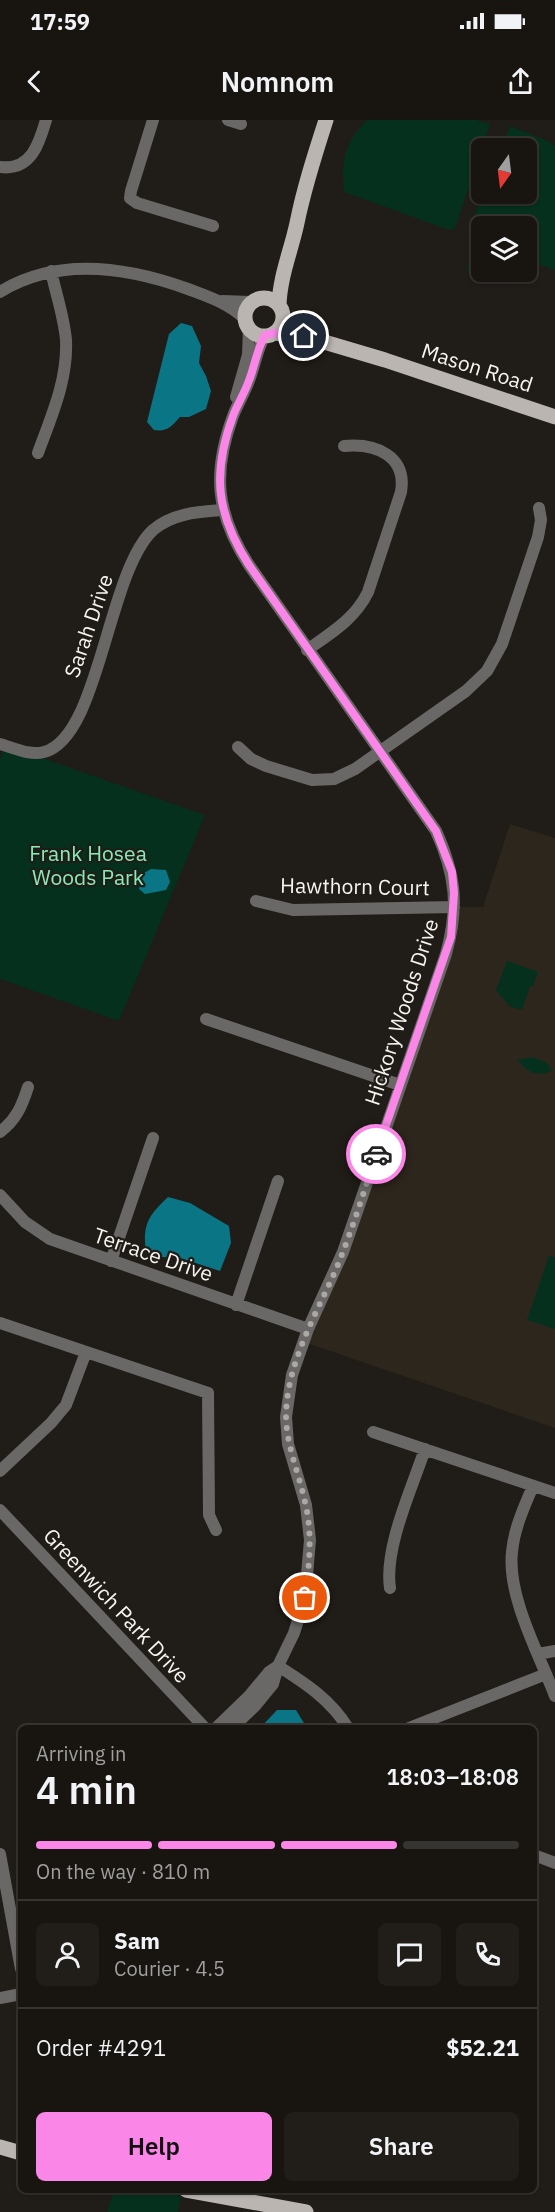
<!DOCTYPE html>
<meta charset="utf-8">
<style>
body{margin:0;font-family:"IBM Plex Sans",sans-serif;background:#211e1a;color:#f1f3f6;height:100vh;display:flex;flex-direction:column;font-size:22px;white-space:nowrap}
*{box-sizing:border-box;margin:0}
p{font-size:20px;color:#9f9f9f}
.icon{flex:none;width:33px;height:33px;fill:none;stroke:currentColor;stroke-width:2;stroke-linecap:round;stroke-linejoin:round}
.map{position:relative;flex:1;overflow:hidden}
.drawer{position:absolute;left:18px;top:1605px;width:519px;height:468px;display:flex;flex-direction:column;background:#181511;border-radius:9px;box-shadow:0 2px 4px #0004,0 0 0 2px #363431}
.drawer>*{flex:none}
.needle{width:39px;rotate:194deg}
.fabs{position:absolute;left:471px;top:18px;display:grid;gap:12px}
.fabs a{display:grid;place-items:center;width:66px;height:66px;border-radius:9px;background:#181511;box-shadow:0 2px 4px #0004,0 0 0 2px #363431;font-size:30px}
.pin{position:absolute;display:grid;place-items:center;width:51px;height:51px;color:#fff;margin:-26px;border:3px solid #fff;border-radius:50%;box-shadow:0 2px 6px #0007}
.courier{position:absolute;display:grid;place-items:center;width:60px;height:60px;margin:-30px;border:4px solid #fa87e7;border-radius:50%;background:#fff;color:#222;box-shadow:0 2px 8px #0007}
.headline em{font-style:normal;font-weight:600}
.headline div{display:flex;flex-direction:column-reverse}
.headline{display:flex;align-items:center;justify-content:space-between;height:102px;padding:0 18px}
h1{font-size:39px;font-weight:600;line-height:45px}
.bar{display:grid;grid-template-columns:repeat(4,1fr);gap:9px 6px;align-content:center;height:72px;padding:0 18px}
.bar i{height:8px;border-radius:4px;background:#363431}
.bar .active{background:#fa87e7}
.bar p{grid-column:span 4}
.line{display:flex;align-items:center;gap:15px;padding:0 18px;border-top:2px solid #363431}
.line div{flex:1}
.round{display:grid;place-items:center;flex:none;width:63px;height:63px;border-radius:9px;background:#211e1a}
.action{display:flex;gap:12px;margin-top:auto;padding:12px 18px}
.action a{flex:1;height:69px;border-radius:9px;background:#fa87e7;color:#111;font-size:24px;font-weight:600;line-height:69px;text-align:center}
.action a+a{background:#211e1a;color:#f1f3f6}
.status{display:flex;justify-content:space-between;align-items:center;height:42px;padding:0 30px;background:#181511;direction:ltr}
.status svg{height:16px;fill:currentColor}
header{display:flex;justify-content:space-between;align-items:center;height:78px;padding:0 18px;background:#181511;font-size:27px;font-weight:600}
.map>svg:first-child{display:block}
.built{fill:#2d261c}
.green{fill:#05301d}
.water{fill:#0a7585}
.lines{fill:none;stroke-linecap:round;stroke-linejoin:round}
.minor{stroke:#6a6866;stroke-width:12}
.major{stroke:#bab5b0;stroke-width:15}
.done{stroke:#aca8a5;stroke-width:6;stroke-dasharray:0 10.8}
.route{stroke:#fa87e7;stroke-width:8}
.labels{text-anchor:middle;stroke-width:4.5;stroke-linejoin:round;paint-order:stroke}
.street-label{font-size:21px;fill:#f7f4f1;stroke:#201c17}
.park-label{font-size:21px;fill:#88eab7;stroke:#201c17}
</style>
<div class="status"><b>17:59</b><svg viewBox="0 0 49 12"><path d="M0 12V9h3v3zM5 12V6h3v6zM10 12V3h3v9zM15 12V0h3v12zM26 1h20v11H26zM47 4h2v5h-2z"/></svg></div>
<header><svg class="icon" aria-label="back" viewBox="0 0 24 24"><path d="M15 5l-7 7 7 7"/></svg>Nomnom<svg class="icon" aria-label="share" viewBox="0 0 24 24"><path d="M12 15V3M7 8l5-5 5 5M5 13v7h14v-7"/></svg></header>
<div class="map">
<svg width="555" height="2092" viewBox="0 0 555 2092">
<rect width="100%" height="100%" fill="#201c17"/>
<!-- built -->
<path class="built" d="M510 704 555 718V1308L304 1222 336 1148 446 834 454 787H483Z"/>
<!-- green -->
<path class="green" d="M367 0H476L490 4 455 108 449 110 344 72C341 41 344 23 367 0Z
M510 6 548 21 555 26V150L527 140 526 106H482L481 123 473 120 468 111 483 74H526V28H501Z
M469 142 481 145 482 155 466 151Z
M5 625 205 695 119 901 0 859V640Z
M507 841 538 852 533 866H530L522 890 509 886 496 870Z
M532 937 546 942 552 951C535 957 528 952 517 940Z
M549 1136 555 1137V1209L527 1200Z
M114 2070H146L181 2076 178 2092H107Z"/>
<!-- water -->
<path class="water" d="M181 203 192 206 201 226 199 243 206 256 211 271 206 289 189 297H180C171 307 167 312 154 310L147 302 169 214Z
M151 749 166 750 170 762 166 770 145 774 139 769 144 753Z
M168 1077 190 1083 229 1106 231 1123 220 1151 180 1138 162 1137 146 1132C142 1104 149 1095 168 1077Z
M277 1590H296L307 1608H260Z"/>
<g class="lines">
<!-- minor -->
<path class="minor" d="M153 0 131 71 130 78 137 83 213 106
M228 0 241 4
M0 47C31 51 39 24 46 0
M0 172C58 136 127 147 188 169 209 177 228 183 245 199
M222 181 251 182
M236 277 248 235 249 208
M38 333C51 297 68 260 66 220 64 197 56 174 51 151
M307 530C331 513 355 499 368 472L401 372C407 336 376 323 344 326
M0 624C14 628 30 636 44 632 100 617 107 453 153 410 173 393 198 392 223 390
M238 627 251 639 266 646 312 660 334 659 355 649 466 571 487 551 502 524 538 417 541 400 539 388
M256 781 293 790 454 787
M206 899 400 965
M0 1012C16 1000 22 986 28 967
M0 1075 25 1102 50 1119 308 1209
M111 1141 153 1018
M236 1185 278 1061
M0 1203 208 1273 209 1395 216 1410
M373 1312 555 1373
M0 1351 51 1303 66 1285 86 1232
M533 1366C524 1387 514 1409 512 1432 507 1476 539 1534 555 1576
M0 1390 205 1608
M390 1468C384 1428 412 1368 425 1329
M538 1534 555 1531
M278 1546C305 1563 331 1580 348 1608
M216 1608 249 1576 269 1552 278 1546
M232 1608 255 1586 273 1564 278 1546 294 1513 305 1478 310 1420 306 1385 288 1324 286 1297 292 1255 308 1209 343 1132 446 834C459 787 456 755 436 711L249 445C216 394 212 353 233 296 237 285 244 274 248 263 255 247 256 231 265 215
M409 1608 546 1554
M0 1734 21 1849
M534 1735 555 1743
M0 1878 21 1874"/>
<!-- major -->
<path class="major" d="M245 197a19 19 0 1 1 38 0a19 19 0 1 1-38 0Z
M279 185C280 156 291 131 297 103 304 68 315 34 326 0
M274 213 304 216 385 240 555 297
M0 2027 21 2033
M186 2070 306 2092"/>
</g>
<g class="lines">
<!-- done -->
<path class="done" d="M305 1478C309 1447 313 1414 305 1382 299 1354 287 1327 286 1298 286 1244 316 1195 337 1147 352 1110 364 1072 376 1034"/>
<!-- route -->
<path class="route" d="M304 216 274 213 265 215C256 231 255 247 248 263 244 274 237 285 233 296 212 353 216 394 249 445L436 711 452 752 454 773 451 817 376 1034"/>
</g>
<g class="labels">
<!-- street labels -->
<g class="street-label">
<text transform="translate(477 248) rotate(18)" y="7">Mason Road</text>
<text transform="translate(89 506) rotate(-71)" y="7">Sarah Drive</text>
<text transform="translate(355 767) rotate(1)" y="7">Hawthorn Court</text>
<text transform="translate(402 892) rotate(-72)" y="7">Hickory Woods Drive</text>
<text transform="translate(153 1135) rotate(19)" y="7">Terrace Drive</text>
<text transform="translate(116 1486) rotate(47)" y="7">Greenwich Park Drive</text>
</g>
<!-- park labels -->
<g class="park-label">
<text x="88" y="741">Frank Hosea<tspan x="88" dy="24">Woods Park</tspan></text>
</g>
</g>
</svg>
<div class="fabs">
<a><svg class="needle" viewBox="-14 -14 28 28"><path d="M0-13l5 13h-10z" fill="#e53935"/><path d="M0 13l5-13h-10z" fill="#9f9f9f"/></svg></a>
<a><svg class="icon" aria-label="layers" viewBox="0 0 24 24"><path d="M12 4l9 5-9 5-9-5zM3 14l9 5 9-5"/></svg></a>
</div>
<div class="pin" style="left:305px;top:1478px;background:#ea580c"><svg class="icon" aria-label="bag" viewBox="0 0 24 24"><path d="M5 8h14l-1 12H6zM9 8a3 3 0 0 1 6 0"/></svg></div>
<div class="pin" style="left:304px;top:216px;background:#1f2937"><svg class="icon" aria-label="home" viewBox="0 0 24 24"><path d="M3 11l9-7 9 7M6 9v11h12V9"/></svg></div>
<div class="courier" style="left:376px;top:1034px"><svg class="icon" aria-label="car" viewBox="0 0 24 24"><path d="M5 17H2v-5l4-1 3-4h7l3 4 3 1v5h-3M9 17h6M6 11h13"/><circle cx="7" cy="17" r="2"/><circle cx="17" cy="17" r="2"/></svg></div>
<section class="drawer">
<div class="headline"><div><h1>4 min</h1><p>Arriving in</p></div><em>18:03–18:08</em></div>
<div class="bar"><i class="active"></i><i class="active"></i><i class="active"></i><i></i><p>On the way · 810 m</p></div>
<div class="line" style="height:108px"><a class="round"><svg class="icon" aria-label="person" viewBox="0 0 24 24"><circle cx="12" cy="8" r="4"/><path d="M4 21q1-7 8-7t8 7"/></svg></a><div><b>Sam</b><p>Courier · 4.5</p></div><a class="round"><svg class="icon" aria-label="chat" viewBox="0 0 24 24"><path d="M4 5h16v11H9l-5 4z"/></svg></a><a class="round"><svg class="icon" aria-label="phone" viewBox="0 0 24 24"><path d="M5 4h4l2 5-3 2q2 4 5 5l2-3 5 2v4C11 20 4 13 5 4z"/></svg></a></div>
<div class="line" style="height:78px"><div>Order #4291</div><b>$52.21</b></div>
<div class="action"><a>Help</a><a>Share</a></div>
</section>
</div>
